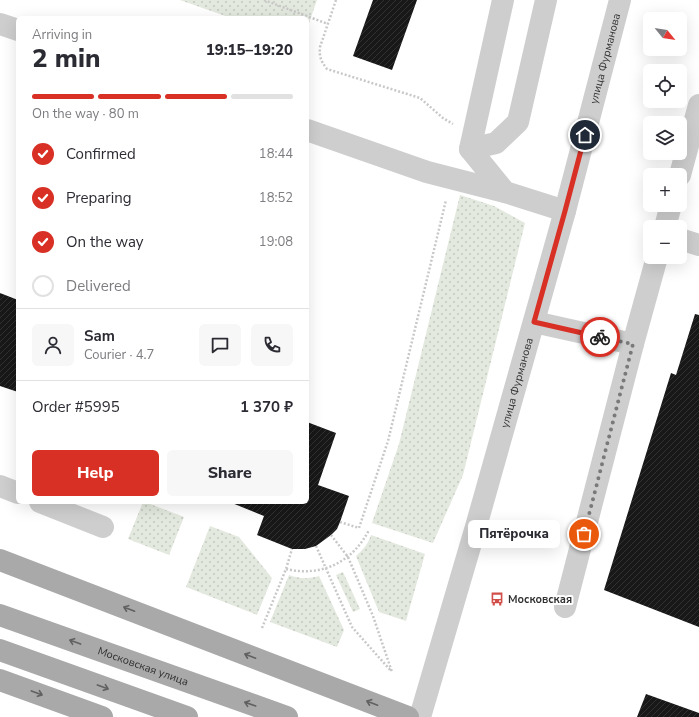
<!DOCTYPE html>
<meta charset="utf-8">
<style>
body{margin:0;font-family:"Nunito Sans",sans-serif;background:#f7f7f7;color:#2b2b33;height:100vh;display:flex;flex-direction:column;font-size:15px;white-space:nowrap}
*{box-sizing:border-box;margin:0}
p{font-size:13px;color:#7c7c81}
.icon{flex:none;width:22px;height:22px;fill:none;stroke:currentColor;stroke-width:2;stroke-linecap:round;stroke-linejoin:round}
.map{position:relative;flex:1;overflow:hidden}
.side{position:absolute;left:16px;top:16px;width:293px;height:488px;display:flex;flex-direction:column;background:#fff;border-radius:6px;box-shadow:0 4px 16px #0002}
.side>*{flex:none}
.needle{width:26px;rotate:120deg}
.fabs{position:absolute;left:643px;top:12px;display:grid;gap:8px}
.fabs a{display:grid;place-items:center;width:44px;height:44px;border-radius:6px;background:#fff;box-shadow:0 4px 16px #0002;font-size:20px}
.pin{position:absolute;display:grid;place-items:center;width:34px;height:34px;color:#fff;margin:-17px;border:2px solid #fff;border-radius:50%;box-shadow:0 1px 4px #0007}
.courier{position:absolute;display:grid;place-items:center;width:40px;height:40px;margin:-20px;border:3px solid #d93025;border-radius:50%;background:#fff;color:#222;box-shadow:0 1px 5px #0007}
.bubble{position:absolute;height:28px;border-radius:6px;background:#fff;box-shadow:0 4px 16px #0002;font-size:13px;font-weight:800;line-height:28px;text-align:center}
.overview em{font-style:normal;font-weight:800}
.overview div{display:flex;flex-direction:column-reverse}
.overview{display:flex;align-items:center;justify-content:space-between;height:68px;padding:0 16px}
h1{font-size:26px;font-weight:800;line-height:30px}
.bar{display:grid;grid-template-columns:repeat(4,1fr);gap:6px 4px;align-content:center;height:48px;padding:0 16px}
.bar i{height:5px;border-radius:3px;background:#e1e1e2}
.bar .on{background:#d93025}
.bar p{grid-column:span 4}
.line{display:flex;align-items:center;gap:10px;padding:0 16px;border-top:1px solid #e1e1e2}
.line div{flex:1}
.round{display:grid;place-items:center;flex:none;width:42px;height:42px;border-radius:6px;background:#f7f7f7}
ol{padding:0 16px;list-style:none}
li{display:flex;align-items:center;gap:12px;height:44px}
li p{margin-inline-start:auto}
li .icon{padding:4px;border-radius:50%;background:#d93025;color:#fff;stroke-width:4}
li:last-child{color:#7c7c81}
li i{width:22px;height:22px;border:2px solid #e1e1e2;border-radius:50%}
.button{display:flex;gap:8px;margin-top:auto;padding:8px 16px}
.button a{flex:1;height:46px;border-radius:6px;background:#d93025;color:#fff;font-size:16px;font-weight:800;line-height:46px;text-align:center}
.button a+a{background:#f7f7f7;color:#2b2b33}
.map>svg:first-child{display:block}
.green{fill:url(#green-dots)}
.building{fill:url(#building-hatch)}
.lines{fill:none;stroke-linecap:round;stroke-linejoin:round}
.path{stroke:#c8c8c8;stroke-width:2.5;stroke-dasharray:2 2;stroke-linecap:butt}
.minor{stroke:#cecece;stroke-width:22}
.major{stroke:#a9a9a9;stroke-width:22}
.oneway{stroke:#616161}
.done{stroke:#797979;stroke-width:4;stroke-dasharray:0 7.2}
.route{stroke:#d93025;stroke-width:5}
.labels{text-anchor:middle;stroke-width:4;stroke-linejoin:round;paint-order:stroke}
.street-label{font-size:11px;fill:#313131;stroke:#fff}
.poi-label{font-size:11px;font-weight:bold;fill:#313131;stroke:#fff;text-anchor:start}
</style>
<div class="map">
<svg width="699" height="717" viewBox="0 0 699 717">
<defs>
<pattern id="green-dots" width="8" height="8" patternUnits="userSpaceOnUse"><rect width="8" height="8" fill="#e3e9de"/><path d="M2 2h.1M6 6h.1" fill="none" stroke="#c3c8bf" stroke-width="1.8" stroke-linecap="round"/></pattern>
<pattern id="building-hatch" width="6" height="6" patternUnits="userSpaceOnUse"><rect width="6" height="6" fill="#181818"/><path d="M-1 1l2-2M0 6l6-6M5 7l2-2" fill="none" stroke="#313131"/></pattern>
</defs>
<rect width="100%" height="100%" fill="#fff"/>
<!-- green -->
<path class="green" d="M180 0H317L307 29V18H231Z
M460 195 494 206 525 223 463 475 433 543 372 523 399 444Z
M143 502H145L184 517 169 555 128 539Z
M210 526 239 537 272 578 257 615 186 587Z
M371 535 425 554 406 621 379 612 356 556C363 550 368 544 371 535Z
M343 572 360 609 353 612 336 575Z
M289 575C300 579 308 579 319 576L344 630 337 647 270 622Z"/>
<!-- building -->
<path class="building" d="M373 0H417L392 70 353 56Z
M0 293 18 300V392L0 386Z
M695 314 699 315V627L604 590 671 373 676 375Z
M307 422 336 433 318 485 349 496 340 522 337 529 331 535 316 546 305 549H292L257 535 264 516 232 503V502H307Z
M646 694 699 713V717H637Z"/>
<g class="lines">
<!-- path -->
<path class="path" d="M264 0 328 24
M336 0 320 47C319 57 321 61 327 69L420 98 443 118 453 124
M340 522 359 528 388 441 446 200
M331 535 348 557 373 616 392 672
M316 546 352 627 391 671
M286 569C321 577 352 563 369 530
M262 628 286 569 292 549"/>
<!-- minor -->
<g class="minor">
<path d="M503 0 470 149 505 192 565 211"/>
<path d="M0 24 18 30"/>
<path d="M307 130 427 172 505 192"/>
<path d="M470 149 496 143 518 122 546 0"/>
<path d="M680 175 699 105"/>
<path d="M665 227 671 205"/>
<path d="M680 239 699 245"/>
<path d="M534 322 633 344"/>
<path d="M0 486 18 493"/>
<path d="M40 502 103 527"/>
<path d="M565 607 633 344 657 257"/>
<path id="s1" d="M420 717 477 523 565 211 620 0"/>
</g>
<!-- major -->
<g class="major">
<path d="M0 560 408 717"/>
<path id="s2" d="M0 615 287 717"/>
<path d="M0 650 187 717"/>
<path d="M0 680 102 717"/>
</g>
</g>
<!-- one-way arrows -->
<defs><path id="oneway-shaft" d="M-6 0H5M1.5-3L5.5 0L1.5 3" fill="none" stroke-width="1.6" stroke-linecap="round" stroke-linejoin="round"/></defs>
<g class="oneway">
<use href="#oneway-shaft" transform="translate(129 609) rotate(-159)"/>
<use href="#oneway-shaft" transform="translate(75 642) rotate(-160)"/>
<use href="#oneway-shaft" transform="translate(250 656) rotate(-159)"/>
<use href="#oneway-shaft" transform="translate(103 687) rotate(20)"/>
<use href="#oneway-shaft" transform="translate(37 693) rotate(20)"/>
<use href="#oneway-shaft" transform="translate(372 703) rotate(-159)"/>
<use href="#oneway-shaft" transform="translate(250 704) rotate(-161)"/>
</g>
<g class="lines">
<!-- done -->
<path class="done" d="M584 534 633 344 600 337"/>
<!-- route -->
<path class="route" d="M585 135 565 211 534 322 600 337"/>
</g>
<!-- icons -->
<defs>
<g id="bus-bare" transform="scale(1.08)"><path d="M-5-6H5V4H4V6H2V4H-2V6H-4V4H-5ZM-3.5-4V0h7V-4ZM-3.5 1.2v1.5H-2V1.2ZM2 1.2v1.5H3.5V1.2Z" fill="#d24f49" stroke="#fff" stroke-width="2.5" paint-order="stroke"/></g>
</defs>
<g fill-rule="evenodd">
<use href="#bus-bare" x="497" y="599"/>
</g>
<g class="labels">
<!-- street labels -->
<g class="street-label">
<text dy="4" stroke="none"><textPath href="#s1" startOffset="684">улица Фурманова</textPath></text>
<text dy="4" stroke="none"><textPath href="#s1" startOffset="348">улица Фурманова</textPath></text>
<text dy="4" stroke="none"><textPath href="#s2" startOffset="152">Московская улица</textPath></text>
</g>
<!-- poi labels -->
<g class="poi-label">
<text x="508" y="603">Московская</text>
</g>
</g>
</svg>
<div class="fabs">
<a><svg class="needle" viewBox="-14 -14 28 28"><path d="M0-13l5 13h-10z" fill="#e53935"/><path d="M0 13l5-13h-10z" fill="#7c7c81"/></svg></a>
<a><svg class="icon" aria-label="locate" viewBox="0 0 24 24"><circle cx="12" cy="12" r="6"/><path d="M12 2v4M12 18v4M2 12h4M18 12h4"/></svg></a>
<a><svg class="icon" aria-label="layers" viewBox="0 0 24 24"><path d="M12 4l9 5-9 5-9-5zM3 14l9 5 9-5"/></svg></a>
<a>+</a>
<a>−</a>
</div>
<div class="pin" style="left:584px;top:534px;background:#ea580c"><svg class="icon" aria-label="bag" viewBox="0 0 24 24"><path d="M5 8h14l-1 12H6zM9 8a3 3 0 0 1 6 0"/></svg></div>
<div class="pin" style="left:585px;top:135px;background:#1f2937"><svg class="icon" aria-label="home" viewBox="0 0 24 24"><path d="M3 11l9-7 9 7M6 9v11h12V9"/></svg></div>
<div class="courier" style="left:600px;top:337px"><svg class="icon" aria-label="bike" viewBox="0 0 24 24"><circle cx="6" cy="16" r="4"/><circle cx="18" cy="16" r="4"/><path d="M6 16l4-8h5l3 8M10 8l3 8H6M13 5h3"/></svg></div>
<div class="bubble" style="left:468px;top:520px;width:92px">Пятёрочка</div>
<section class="side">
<div class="overview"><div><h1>2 min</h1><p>Arriving in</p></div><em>19:15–19:20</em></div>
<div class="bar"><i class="on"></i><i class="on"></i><i class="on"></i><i></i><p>On the way · 80 m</p></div>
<ol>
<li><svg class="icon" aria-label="check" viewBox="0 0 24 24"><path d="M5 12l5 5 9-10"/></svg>Confirmed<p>18:44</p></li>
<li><svg class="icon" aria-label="check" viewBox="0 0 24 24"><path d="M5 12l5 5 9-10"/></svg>Preparing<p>18:52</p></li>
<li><svg class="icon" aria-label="check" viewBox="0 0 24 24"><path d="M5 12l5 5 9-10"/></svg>On the way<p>19:08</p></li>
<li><i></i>Delivered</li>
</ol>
<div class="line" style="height:72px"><a class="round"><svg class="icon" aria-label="person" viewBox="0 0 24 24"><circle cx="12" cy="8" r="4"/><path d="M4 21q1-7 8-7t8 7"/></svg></a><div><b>Sam</b><p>Courier · 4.7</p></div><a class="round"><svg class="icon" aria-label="chat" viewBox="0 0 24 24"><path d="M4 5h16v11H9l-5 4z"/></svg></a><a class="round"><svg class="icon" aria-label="phone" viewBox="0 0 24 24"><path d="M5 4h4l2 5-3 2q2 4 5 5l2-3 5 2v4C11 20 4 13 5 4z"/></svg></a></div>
<div class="line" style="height:52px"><div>Order #5995</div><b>1 370 ₽</b></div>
<div class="button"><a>Help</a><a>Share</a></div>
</section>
</div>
